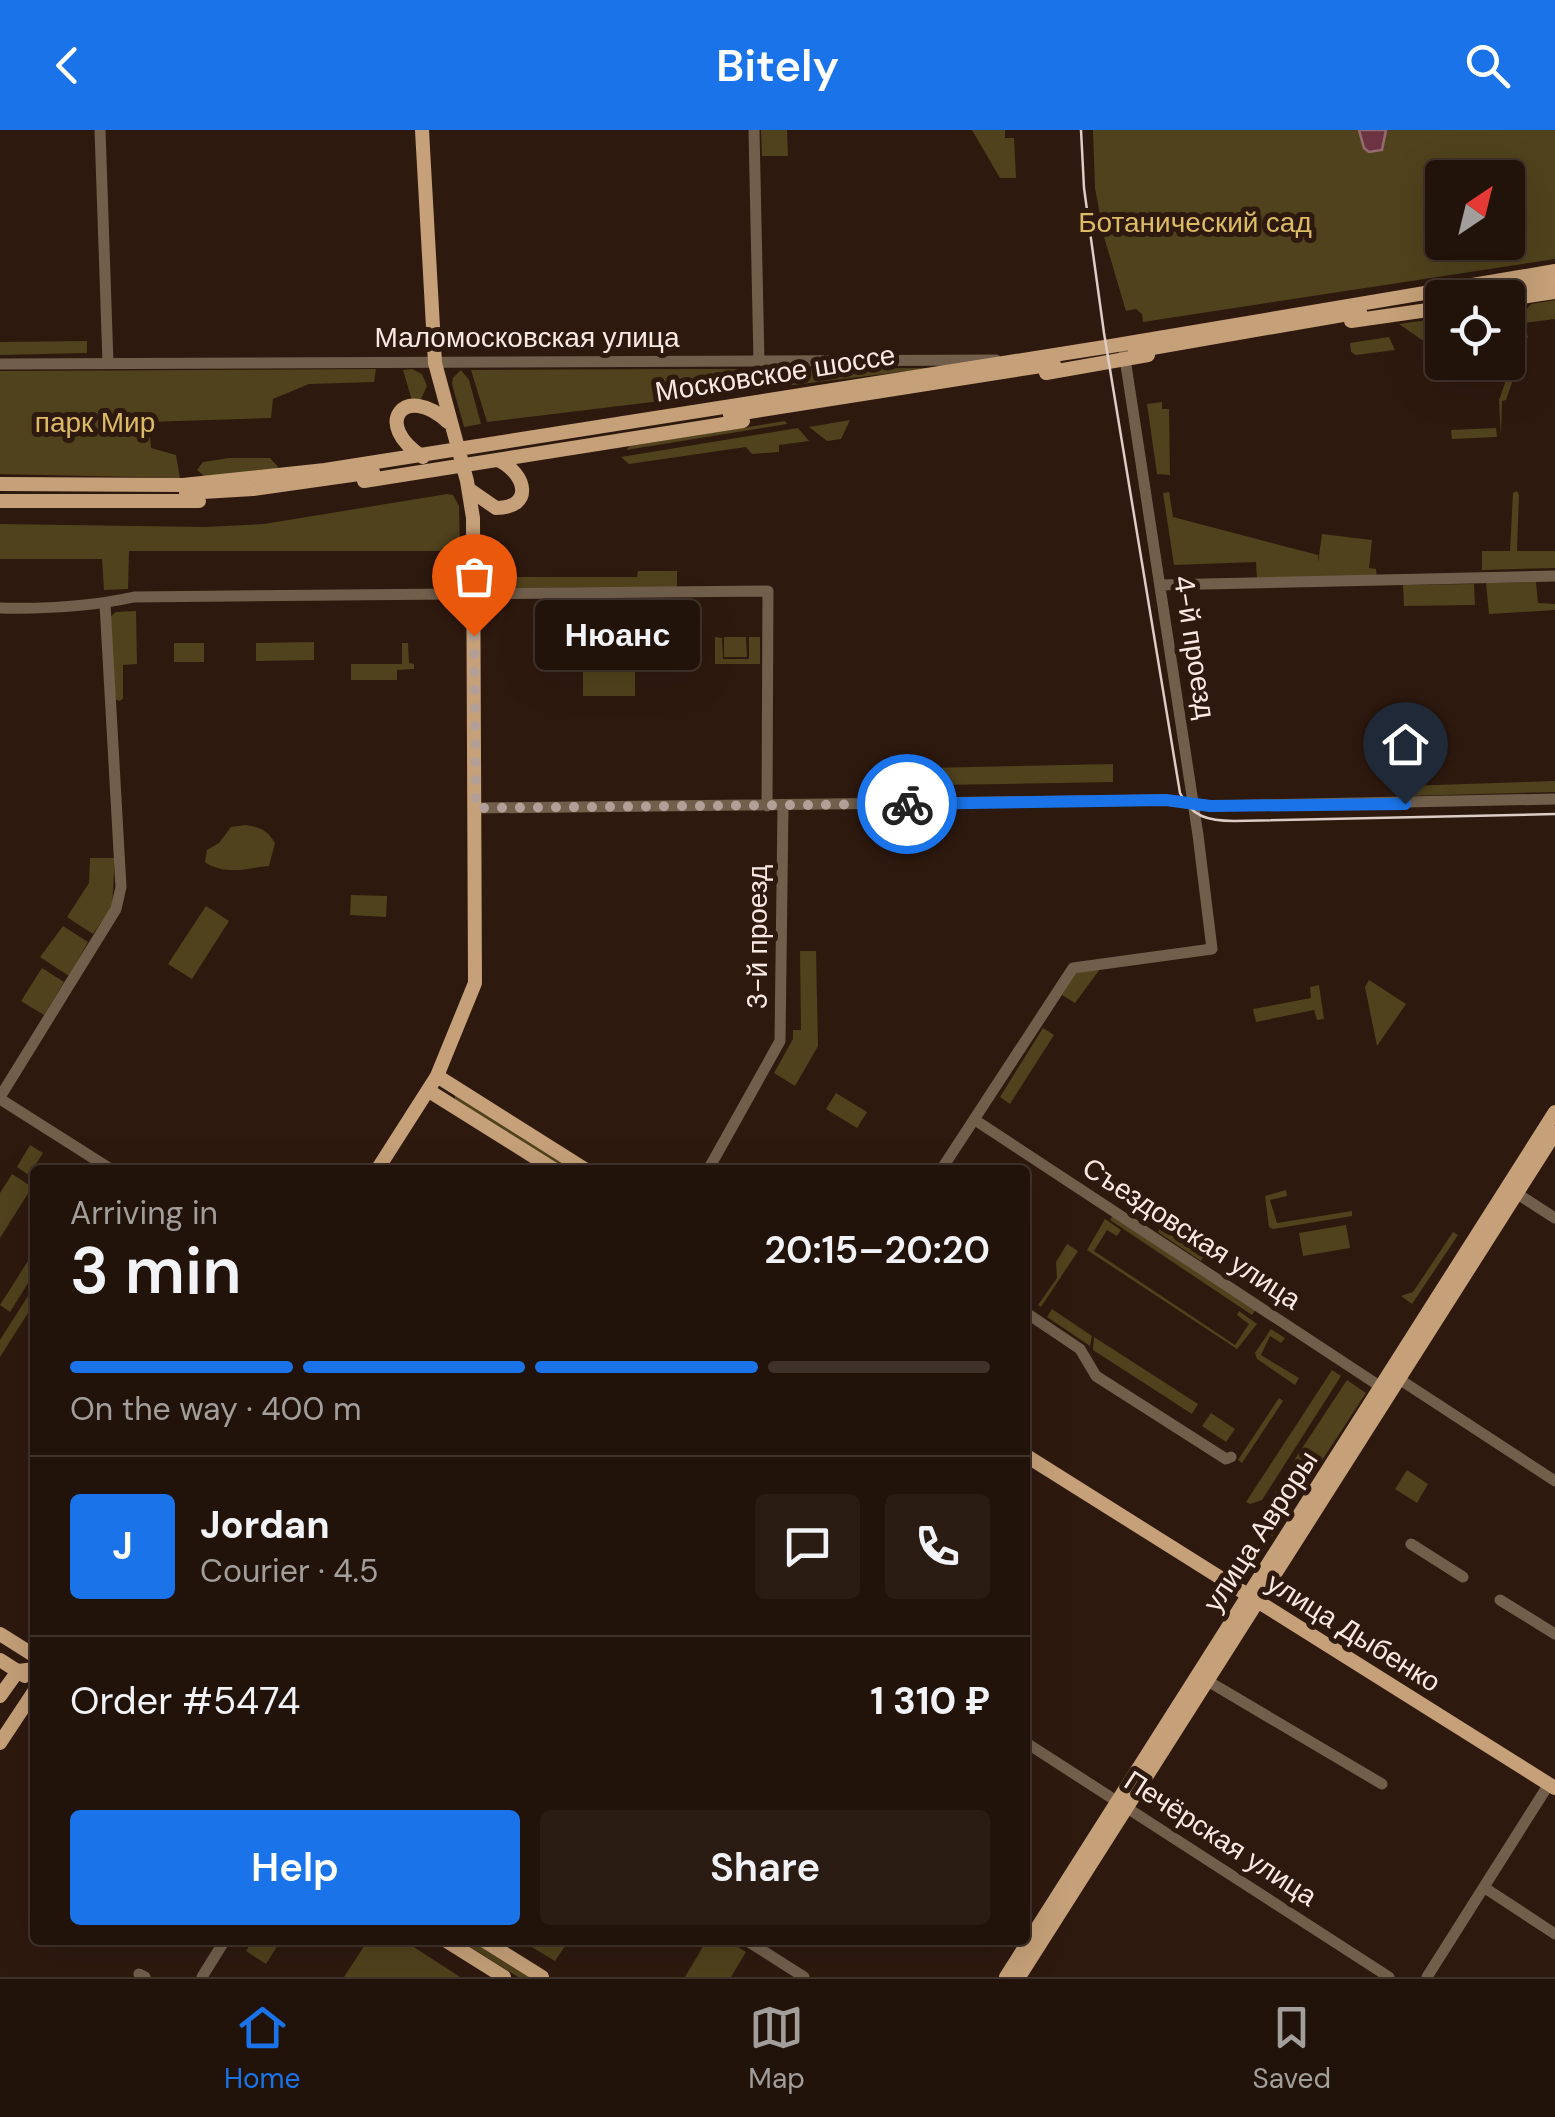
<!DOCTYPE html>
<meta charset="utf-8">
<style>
body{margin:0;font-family:"DM Sans",sans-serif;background:#2a1c13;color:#f1f3f6;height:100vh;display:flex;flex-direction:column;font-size:38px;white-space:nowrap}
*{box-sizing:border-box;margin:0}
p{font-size:32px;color:#a29e9c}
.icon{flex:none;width:55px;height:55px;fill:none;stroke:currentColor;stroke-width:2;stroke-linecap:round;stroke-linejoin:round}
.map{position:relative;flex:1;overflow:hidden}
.details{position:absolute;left:30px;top:1035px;width:1000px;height:780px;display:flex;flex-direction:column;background:#22130a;border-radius:10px;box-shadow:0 10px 40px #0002,0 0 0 2px #3f322b}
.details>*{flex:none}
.needle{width:65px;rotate:35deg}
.tools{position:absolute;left:1425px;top:30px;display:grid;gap:20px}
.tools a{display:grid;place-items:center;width:100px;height:100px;border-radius:10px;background:#22130a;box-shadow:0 10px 40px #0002,0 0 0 2px #3f322b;font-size:50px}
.pin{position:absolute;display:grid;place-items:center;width:85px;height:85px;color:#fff;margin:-102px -42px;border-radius:50% 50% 50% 0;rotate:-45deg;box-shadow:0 0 10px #0007}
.pin .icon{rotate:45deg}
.courier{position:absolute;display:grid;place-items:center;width:100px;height:100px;margin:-50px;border:8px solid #1a73e8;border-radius:50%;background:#fff;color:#222;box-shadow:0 2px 12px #0007}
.bubble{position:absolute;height:70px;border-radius:10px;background:#22130a;box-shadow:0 10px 40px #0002,0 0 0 2px #3f322b;font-size:32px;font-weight:600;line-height:70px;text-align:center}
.headline em{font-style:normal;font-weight:600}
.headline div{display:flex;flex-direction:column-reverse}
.headline{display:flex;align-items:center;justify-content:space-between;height:170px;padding:0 40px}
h1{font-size:65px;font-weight:600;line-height:75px}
.bar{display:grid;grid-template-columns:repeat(4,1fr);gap:15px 10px;align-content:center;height:120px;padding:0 40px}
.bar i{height:12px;border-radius:8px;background:#3f322b}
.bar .on{background:#1a73e8}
.bar p{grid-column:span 4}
.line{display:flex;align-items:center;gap:25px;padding:0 40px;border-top:2px solid #3f322b}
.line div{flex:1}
.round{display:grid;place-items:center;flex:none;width:105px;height:105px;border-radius:10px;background:#2a1c13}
.button{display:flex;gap:20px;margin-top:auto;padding:20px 40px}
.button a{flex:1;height:115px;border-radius:10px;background:#1a73e8;color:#fff;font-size:40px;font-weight:600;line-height:115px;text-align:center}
.button a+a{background:#2a1c13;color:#f1f3f6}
header{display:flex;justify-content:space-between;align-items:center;height:130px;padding:0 40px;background:#1a73e8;color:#fff;font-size:45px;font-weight:600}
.tabs{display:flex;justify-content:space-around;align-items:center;height:140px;border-top:2px solid #3f322b;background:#22130a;font-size:28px;color:#a29e9c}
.tabs a{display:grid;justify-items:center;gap:5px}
.tabs .on{color:#1a73e8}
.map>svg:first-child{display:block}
.green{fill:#50421c;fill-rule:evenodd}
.water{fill:#6c3342;stroke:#966a72;stroke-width:2.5}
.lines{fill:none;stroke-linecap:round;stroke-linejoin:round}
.minor{stroke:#715f4c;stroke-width:11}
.major{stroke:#c5a078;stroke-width:14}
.tram{stroke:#decdc6;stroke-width:2.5}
.done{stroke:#b2a098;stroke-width:10;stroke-dasharray:0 18}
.route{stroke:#1a73e8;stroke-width:12}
.labels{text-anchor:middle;stroke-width:10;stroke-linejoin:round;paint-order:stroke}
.park-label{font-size:28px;fill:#dbbb64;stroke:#2e190e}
.street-label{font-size:28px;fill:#f9e9e2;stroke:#2e190e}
</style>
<header><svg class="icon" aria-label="back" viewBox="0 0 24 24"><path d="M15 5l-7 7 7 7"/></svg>Bitely<svg class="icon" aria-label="search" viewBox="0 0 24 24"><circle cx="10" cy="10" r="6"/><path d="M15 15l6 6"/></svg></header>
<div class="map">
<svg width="1555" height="1847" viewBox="0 0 1555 1847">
<rect width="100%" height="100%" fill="#2e190e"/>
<!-- green -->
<path class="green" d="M761 0H787L788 26H762Z
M972 0H1005V8H1014L1016 48H1000Z
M1093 0H1555V129L1143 192 1142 184 1136 179 1126 181 1104 107 1095 58ZM1442 48H1508V112H1442Z
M1555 170V189L1515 194 1531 174Z
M1442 188V206L1422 210 1399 194Z
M1523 202 1528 206 1506 270 1502 271 1501 307 1499 270Z
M1389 207 1395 220 1356 225 1351 222 1350 213Z
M87 211V223L0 225V212Z
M934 238 487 292 471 240Z
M376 239 374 252 309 254 273 269 271 288 149 292 151 318 176 325 180 348 0 344V241Z
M412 239 422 244 427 256 421 269 413 274 403 240Z
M461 240 469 250 481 294 464 297 452 254 453 248Z
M1162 272V279H1169L1170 345 1157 344 1147 274Z
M850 290 841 309 827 311 809 297Z
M785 291 787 294 626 320 630 316Z
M798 298 809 311 779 315V322L752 324 746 317 629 334 621 327Z
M1496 298 1497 307 1452 309 1451 300Z
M229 328H270L278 337 277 340 205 347 197 340 203 332Z
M1517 361 1519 365 1517 421H1555V438L1482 440V421H1510L1513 363Z
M1169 362 1173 387 1318 425V433L1322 404 1372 410 1369 438 1376 439 1377 448 1257 450 1256 432 1174 435 1163 363Z
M447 364 453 365 459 376 460 421H129L128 459 104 460 102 429H0V394L205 397 264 394Z
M638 441H677V457L494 458V447H637Z
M1536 452 1538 473 1555 474V480L1489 484 1486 453Z
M1474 454 1475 475 1404 476 1403 455Z
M541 476H567L568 515H541Z
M136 481 137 534 123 535V569L119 571 115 569 110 487 116 482Z
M715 507 722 508 723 529H749V507H760V534H715Z
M724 507H746L747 527H724Z
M314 512V530L256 531V513Z
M174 513H204V532H174Z
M402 513H408L409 533 414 534V539L397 540V550H351V534H402Z
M583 542H635V566H583Z
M1113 634V652L882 656V639Z
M1555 651V662L1406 666V656Z
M246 695C260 697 267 700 275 713L269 736C247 738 225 746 205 732L207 720 219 713 231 697Z
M90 728H115L112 777 93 804 67 787 89 753Z
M351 765 387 766 386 787 350 785Z
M206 776 229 791 192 849 168 834Z
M63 796 88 812 69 846 40 827Z
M800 821H816L818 916 795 956 774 943 793 909V900H801Z
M42 838 64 852 44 885 21 871Z
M1100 839 1075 873 1062 865 1076 842Z
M1369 850 1406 874 1377 916 1365 857Z
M1319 855 1324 889 1317 890 1314 880 1256 892 1253 879 1311 868 1310 857Z
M1043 898 1054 905 1010 974 1000 967Z
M836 963 867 982 857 998 826 979Z
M455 966H458L577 1040H564L455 972Z
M30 1015 43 1023 29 1045 17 1037Z
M12 1044 32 1057 0 1108V1063Z
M1286 1060 1287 1066 1270 1070 1277 1093 1352 1081V1086L1273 1099 1269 1097 1265 1066Z
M1115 1082 1256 1179 1252 1185 1110 1090Z
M1105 1089 1121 1100 1117 1106 1107 1100 1094 1121 1235 1215 1249 1194 1237 1185 1239 1181 1257 1194 1237 1219 1087 1120Z
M1162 1095 1205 1124 1201 1131 1158 1102Z
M1346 1095 1350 1118 1303 1126 1299 1103Z
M1453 1102 1458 1105 1412 1174 1401 1166 1413 1162Z
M1067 1114 1078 1121 1041 1177 1038 1175 1057 1148 1056 1132Z
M35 1120V1142L10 1182 0 1175Z
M35 1155V1172L0 1227V1210Z
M1052 1179 1092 1206 1090 1216 1047 1187Z
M1271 1199 1285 1208 1281 1213 1270 1206 1261 1225 1299 1248 1295 1255 1257 1229 1255 1223Z
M1094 1207 1198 1274 1192 1284 1093 1220Z
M1332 1240 1341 1246 1262 1370 1250 1374 1246 1372Z
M1347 1250 1366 1263 1306 1355 1300 1352 1284 1376 1289 1380 1272 1407 1262 1383 1293 1334 1301 1338 1293 1332Z
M1279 1268 1283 1271 1242 1333 1238 1330Z
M1211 1283 1235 1299 1226 1312 1202 1296Z
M1407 1340 1428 1354 1417 1373 1395 1359Z
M253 1810H281L266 1834 246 1821Z
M368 1810H403L460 1847H344Z
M459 1810H472L531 1847H518Z
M520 1810H569L555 1831Z
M707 1810H727L746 1822 731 1847H685Z"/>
<!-- water -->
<path class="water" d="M1359 0H1386L1382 20 1369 22 1364 18Z"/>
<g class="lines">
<!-- minor -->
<path class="minor" d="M100 0 108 233
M754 0 759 232
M0 234 996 230
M1160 455 1555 446
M0 478C45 479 89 477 134 467L768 461 767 676
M477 678 1166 670 1210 676 1555 669
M0 967 116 779 121 757 105 474
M0 969 112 1040
M975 990 1381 1257
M708 1040 780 911 783 676
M941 1040 1073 838 1212 819 1198 705 1124 222
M1516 1063 1555 1088
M1025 1182 1080 1219 1096 1246 1226 1329 1231 1327
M1399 1249 1555 1351
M1411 1414 1463 1447
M1500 1470 1555 1504
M1206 1550 1382 1654
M1025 1612 1389 1847
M1485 1758 1555 1804
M746 1810 804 1847
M139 1844 145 1847
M202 1847 225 1810
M1427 1847 1549 1654"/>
<!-- major -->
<path class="major" d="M1453 168 1555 152
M1508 169 1555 162
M1351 191 1442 178
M1135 221 1360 182
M1046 243 1148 225
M730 285 1054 234
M423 327C371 294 405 252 448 292
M364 351 743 291
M0 354 183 355 325 340 1111 216 1555 141
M470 360 496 378C534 378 527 344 498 330
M186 363 253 359 373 342
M0 371H199
M437 946 586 1040
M429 961 555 1040
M377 1040 437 946 475 853 473 388 467 351 435 233 422 0
M1025 1325 1555 1658
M0 1504 35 1526
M0 1530 25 1546
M0 1566 18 1541 35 1539
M0 1613 35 1560
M445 1810 504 1847
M483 1810 542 1847
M1006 1847 1555 982
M1019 1847 1555 1003"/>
<!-- tram -->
<path class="tram" d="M1081 0 1084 58 1104 203 1180 663C1191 687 1209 691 1234 691L1555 684"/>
</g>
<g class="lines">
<!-- done -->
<path class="done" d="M474 506 476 678 907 674"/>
<!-- route -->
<path class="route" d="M907 674 1166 670 1210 676 1405 674"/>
</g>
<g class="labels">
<!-- park labels -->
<g class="park-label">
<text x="1195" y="102">Ботанический сад</text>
<text x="95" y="302">парк Мир</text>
</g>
<!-- street labels -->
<g class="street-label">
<text x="527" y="217">Маломосковская улица</text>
<text transform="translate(775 243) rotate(-9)" y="10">Московское шоссе</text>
<text transform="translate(1195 517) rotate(81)" y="10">4-й проезд</text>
<text transform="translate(757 807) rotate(-90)" y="10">3-й проезд</text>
<text transform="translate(1192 1103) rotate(33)" y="10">Съездовская улица</text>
<text transform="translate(1260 1401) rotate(-57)" y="10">улица Авроры</text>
<text transform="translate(1354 1502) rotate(32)" y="10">улица Дыбенко</text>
<text transform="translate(1221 1708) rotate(33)" y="10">Печёрская улица</text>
</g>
</g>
</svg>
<div class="tools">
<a><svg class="needle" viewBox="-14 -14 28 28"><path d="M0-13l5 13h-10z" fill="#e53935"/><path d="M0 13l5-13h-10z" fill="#a29e9c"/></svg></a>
<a><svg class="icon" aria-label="locate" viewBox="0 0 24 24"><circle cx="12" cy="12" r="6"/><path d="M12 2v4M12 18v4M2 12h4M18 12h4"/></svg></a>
</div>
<div class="pin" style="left:474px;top:506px;background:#ea580c"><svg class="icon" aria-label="bag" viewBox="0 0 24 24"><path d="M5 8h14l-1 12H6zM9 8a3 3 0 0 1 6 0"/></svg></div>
<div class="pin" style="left:1405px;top:674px;background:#1f2937"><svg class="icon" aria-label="home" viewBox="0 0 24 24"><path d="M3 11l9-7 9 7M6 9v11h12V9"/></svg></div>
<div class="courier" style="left:907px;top:674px"><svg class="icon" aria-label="bike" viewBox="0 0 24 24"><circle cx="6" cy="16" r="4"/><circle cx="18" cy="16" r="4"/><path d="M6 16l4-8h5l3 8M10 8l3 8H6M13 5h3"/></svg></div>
<div class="bubble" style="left:535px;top:470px;width:165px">Нюанс</div>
<section class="details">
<div class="headline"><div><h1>3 min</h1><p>Arriving in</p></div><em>20:15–20:20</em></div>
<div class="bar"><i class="on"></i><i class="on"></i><i class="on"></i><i></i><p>On the way · 400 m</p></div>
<div class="line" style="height:180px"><b class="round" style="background:#1a73e8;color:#fff">J</b><div><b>Jordan</b><p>Courier · 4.5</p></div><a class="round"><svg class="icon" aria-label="chat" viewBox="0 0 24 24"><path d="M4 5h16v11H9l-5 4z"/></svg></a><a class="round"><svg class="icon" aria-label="phone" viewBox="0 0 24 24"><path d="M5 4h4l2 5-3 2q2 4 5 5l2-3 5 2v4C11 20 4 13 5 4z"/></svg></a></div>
<div class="line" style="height:130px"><div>Order #5474</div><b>1 310 ₽</b></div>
<div class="button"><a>Help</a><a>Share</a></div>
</section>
</div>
<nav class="tabs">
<a class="on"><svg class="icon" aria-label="home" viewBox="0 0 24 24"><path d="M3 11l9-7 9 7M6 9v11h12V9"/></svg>Home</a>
<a><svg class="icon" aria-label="map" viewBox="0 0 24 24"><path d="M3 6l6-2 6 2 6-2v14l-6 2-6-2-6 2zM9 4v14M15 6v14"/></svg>Map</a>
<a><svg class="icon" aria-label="saved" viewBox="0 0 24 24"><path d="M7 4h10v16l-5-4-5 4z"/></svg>Saved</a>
</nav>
